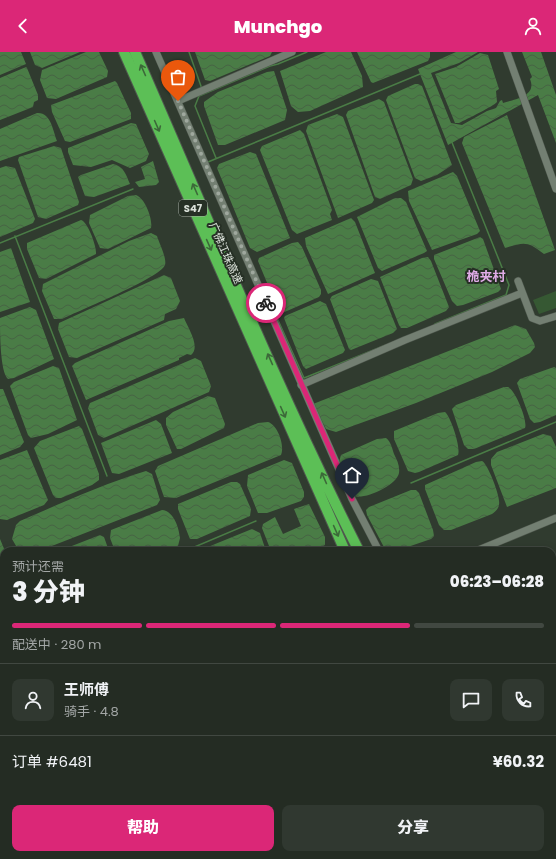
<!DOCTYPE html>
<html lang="zh">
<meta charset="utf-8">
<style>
body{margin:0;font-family:Poppins,"Noto Sans SC",sans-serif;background:#303830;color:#f1f3f6;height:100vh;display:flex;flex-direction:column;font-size:15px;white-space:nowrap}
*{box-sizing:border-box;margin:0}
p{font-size:13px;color:#a3a7a6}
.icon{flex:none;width:22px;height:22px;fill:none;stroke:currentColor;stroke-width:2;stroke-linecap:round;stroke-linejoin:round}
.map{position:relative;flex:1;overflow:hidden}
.side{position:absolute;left:0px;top:495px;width:556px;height:312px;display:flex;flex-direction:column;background:#242c23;border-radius:12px 12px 0 0;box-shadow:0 2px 10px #0003,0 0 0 1px #414841}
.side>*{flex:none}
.pin{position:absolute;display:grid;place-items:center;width:34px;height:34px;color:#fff;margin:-41px -17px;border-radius:50% 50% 50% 0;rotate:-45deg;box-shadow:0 0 4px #0007}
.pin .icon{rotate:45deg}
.courier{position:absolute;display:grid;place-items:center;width:40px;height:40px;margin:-20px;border:3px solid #db2777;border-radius:50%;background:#fff;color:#222;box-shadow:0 1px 5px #0007}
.head em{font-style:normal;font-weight:800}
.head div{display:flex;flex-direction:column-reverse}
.head{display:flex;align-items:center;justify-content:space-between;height:68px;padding:0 12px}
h1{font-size:26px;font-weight:800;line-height:30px}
.bar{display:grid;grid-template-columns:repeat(4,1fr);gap:6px 4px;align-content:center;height:48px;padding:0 12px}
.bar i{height:5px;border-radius:3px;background:#414841}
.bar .on{background:#db2777}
.bar p{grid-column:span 4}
.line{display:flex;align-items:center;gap:10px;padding:0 12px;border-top:1px solid #414841}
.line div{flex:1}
.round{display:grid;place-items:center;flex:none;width:42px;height:42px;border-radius:8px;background:#303830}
.cta{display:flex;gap:8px;margin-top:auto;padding:8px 12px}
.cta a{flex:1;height:46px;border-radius:8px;background:#db2777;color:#fff;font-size:16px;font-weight:800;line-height:46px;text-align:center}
.cta a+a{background:#303830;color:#f1f3f6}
header{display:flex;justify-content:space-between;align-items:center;height:52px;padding:0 12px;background:#db2777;color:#fff;font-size:18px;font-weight:800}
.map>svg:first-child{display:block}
.green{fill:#365833}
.water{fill:url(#water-waves)}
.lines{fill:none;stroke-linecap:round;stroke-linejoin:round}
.stream{stroke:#4a7c46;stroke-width:1.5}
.minor-casing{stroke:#4f584e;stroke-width:8}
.highway-casing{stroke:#4f584e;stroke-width:12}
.minor{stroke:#737f72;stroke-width:7}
.highway{stroke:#5cbf56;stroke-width:10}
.oneway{stroke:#3c6939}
.done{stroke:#9fa89e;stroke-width:4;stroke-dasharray:0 7.2}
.route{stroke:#db2777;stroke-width:5}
.labels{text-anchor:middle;stroke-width:4;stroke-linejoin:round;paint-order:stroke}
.shield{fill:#263025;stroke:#a5ada4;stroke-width:1}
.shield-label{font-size:10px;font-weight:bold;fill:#dbe2da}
.street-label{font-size:11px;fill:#dbe2da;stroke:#263025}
.quarter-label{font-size:13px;font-weight:bold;fill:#dfabe6;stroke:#263025}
</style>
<header><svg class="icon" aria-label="back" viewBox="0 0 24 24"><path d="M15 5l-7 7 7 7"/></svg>Munchgo<svg class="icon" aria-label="person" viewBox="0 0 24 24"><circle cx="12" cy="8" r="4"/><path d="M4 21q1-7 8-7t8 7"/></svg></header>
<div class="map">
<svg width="556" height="807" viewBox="0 0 556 807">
<defs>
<pattern id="water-waves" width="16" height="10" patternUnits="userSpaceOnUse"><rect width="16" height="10" fill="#4a7c46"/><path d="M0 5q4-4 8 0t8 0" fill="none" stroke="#466344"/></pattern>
</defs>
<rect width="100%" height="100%" fill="#303b2f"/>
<!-- green -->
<path class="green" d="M556 239V256L539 262 533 248Z"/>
<!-- water -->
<path class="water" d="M0 0H21L26 12 0 23Z
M30 0H80L42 16 35 13Z
M86 0H99L108 19 107 25 56 47 47 46 40 28 42 18Z
M195 0H272L270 4 210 29 205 28 204 25Z
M326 0H351L362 24 363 35 310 59 298 60 291 54 280 19Z
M357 0H430V5L428 9 373 31 371 30Z
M456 0H478L459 11 431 21 451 71 462 73 487 59 496 56 500 49 502 48 503 51C516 47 537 44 530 27L532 25 522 0H541L556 43V91L538 43 448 93 418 17Z
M480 1 488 3 499 37 496 39 497 50C494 54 467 67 459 71H455L435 22 456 15Z
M26 15 27 16 38 43V48L34 50 33 55 0 68V26Z
M274 19 287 58 285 68 225 93H218L204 54V50L218 40 267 20Z
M115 29 117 31 131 61V67L70 90 65 89 52 60 51 53Z
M415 32H418L422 34 452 113 437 123 421 129 415 126 386 48 388 44Z
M379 47 384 50 413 127 411 133 380 147 375 145 346 63 348 59Z
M37 61C51 60 53 79 57 89L0 109V77Z
M337 62 343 65 374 148 372 151 338 166 306 79 308 73Z
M507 63 555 198 544 202C527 189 525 190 505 196L462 91 464 85Z
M131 71 136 72 149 102 146 109 130 116 112 108 91 115 73 113 68 100V96Z
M300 78 304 82 332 158 330 162 332 168 297 182 292 178 260 98 262 94Z
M54 94 61 96 79 150 78 153 46 167 38 165 18 108 19 105Z
M250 100 256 102 290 186 257 200 250 196 217 116 219 112Z
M153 109 159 130 156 133 139 135 135 130 145 127 141 115Z
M113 112C124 114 126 123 130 132L94 145 85 144 78 125 81 123Z
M6 114 15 116 35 167 33 171 0 185V116Z
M453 120 457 124 480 179 477 182 432 198 409 149 408 139Z
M136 143C145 146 153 167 151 176L108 197 100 196 89 171 90 163 128 144Z
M395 146H401L406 150 427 199 424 201 382 219 378 216 357 165Z
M351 166 355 170 375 221 328 242 306 194 305 186Z
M81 168C88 170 97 195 96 202L46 227 39 226 27 197V191Z
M151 181 157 184C159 191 167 206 165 213 160 226 78 259 62 267H54L42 239 43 232 129 189Z
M480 185 483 187 501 237 498 240 463 253 457 254 452 249 434 207V203Z
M298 190 302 195 321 238V242L319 245 280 262 258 209 259 206 292 191Z
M11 196 30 250 0 260V200Z
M428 205 431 209 449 255 446 259 407 276H401L399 273 380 225 422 206Z
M164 223 171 226 180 249 176 257 165 262 164 268 77 306 69 305 58 277 59 271Z
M371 227 378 229 397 277 393 281 351 298 349 297 330 247 332 244Z
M320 249 326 252 345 298 343 301 306 317 303 314 284 266 285 264Z
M30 255 36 258 54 307 14 326 8 327C0 320 0 280 0 266Z
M184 266C188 276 201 295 191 303L187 302 179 306V308L86 348 72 314 75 311 169 269Z
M515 273 526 277 534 291 535 295 530 301 492 320 416 351 336 380 326 377 313 352Z
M195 306 201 309 211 334 209 340 104 386 98 383 88 356 90 351Z
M53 314 59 316 77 368 48 382 31 386 28 383 10 334 14 330Z
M554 315 556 316V363L540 370 534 371 530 367 517 331 520 327Z
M504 335H508C515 338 528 368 525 376L474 397H468L464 393 452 357 456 353Z
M0 337H3L24 390 20 395 0 403Z
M208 344 215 346 225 372 224 376 181 397H177L166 373V366L173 360Z
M445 360C451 365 461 396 458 403L419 420 415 421 408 419 394 387V379L438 361Z
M156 368 161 372 172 401 119 422 112 421 101 391Z
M268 370C278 373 285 394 281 403L176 446 164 445 155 419 158 414 258 371Z
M79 374 82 377 99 422V428L92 433 61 446H56L53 443 34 396 40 389Z
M543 382 551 384 556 395V436L507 455 491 413V407L497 400Z
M386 386C391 390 392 396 394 402 397 408 400 414 399 421 397 433 365 448 354 444L339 410 341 403 377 387Z
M27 398 48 448 44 453 7 468 0 467V408Z
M284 408 292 411 304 440V445L301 449 267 461H258L247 434 248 423Z
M482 409C488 412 499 442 499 449 500 456 496 459 492 462L451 478H444L439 473 425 437V433L476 410Z
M146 419 152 422 160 448 157 453 39 499H19L12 487 16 473 20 469C62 451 103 432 146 419Z
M231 430H237L240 432 251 457 250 464 197 487H190L178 457V452Z
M411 438H416L419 441 433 478 434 484 431 487 396 499H386L367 463 366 458 369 455Z
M309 452 325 485V493L313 499H271L262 476 263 472 275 465 283 482 301 474 294 457Z
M162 458C174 459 179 476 180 486L178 494 167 499H115L110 486 111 478Z
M252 477 260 481 266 499H198Z
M100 483 104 485 109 499H59Z
M0 487 5 499 4 638 0 628Z
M552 523 556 535V593L552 595Z
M556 598V673L552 674V600Z
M0 661 4 668V718L0 720Z
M552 737 556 738V794L552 795Z
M4 803H46L48 807H6Z
M73 803H134L135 807H74Z
M157 803H212L202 807H158Z
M256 803H308L309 807H246Z
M312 803H375L366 807H314Z
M392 803H452L454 807H393Z"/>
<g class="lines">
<!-- stream -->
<path class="stream" d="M189 0 202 37
M216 106 195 54 199 44 270 14 278 12 307 0
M208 110 420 22
M15 184 107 424
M0 191 133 137
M273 257 304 326 386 293
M435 272 506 243 509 233 451 88
M411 431 556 370
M185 499 256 469
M0 734 4 733
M544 805 549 806
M229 807 239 803
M550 807 556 802"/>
<!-- minor casing -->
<g class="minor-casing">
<path id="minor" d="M156 0 352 447 379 499
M507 0 556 137
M178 49 292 0
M518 229 532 266 540 269 556 264
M301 333 405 288 522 241
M476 499 556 466
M493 803 495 807
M539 803 541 807"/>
</g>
<!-- highway casing -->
<g class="highway-casing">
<path id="highway" d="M124 0 345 499
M135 0C208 166 277 337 359 499
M506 803 508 807
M518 803 520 807"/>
</g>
<!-- minor -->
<use href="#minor" class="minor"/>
<!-- highway -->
<use href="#highway" class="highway"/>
</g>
<!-- one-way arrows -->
<defs><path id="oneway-shaft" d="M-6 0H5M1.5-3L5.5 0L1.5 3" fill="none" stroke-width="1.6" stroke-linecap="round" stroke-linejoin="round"/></defs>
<g class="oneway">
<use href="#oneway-shaft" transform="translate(143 18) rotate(-114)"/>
<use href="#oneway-shaft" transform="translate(157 74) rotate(66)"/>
<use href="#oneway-shaft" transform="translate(195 137) rotate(-114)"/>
<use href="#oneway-shaft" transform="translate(209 193) rotate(66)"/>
<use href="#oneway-shaft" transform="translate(270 307) rotate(-114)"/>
<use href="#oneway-shaft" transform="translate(283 360) rotate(66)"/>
<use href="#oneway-shaft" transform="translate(324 426) rotate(-114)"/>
<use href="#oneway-shaft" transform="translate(336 479) rotate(66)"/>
</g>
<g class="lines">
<!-- done -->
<path class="done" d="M178 49 266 251"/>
<!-- route -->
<path class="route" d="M266 251 352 447"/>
</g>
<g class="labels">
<!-- shield labels -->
<rect class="shield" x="179" y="148" width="28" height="16" rx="3"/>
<g class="shield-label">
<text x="193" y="160">S47</text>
</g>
<!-- street labels -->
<g class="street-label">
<text transform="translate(226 201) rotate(66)" y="4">广佛江珠高速</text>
</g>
<!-- quarter labels -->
<g class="quarter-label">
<text x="486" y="229">桅夹村</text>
</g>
</g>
</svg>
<div class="pin" style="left:178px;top:49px;background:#ea580c"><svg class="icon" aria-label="bag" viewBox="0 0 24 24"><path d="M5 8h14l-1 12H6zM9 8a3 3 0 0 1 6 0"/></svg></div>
<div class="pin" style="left:352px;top:447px;background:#1f2937"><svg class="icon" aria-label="home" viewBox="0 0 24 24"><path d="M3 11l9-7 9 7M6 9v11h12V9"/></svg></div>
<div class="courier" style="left:266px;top:251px"><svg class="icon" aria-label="bike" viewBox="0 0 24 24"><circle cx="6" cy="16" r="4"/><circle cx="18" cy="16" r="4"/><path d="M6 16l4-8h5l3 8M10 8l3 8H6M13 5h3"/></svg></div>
<section class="side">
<div class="head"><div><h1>3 分钟</h1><p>预计还需</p></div><em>06:23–06:28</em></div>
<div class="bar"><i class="on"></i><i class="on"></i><i class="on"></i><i></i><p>配送中 · 280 m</p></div>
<div class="line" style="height:72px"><a class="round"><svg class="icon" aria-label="person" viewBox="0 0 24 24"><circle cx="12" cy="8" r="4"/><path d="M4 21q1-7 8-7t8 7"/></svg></a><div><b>王师傅</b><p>骑手 · 4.8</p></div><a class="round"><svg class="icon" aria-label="chat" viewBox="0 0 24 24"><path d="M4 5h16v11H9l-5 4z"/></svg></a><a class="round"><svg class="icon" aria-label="phone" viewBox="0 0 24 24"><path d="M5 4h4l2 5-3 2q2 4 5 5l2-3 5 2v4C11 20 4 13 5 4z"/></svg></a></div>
<div class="line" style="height:52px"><div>订单 #6481</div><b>¥60.32</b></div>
<div class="cta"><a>帮助</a><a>分享</a></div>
</section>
</div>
